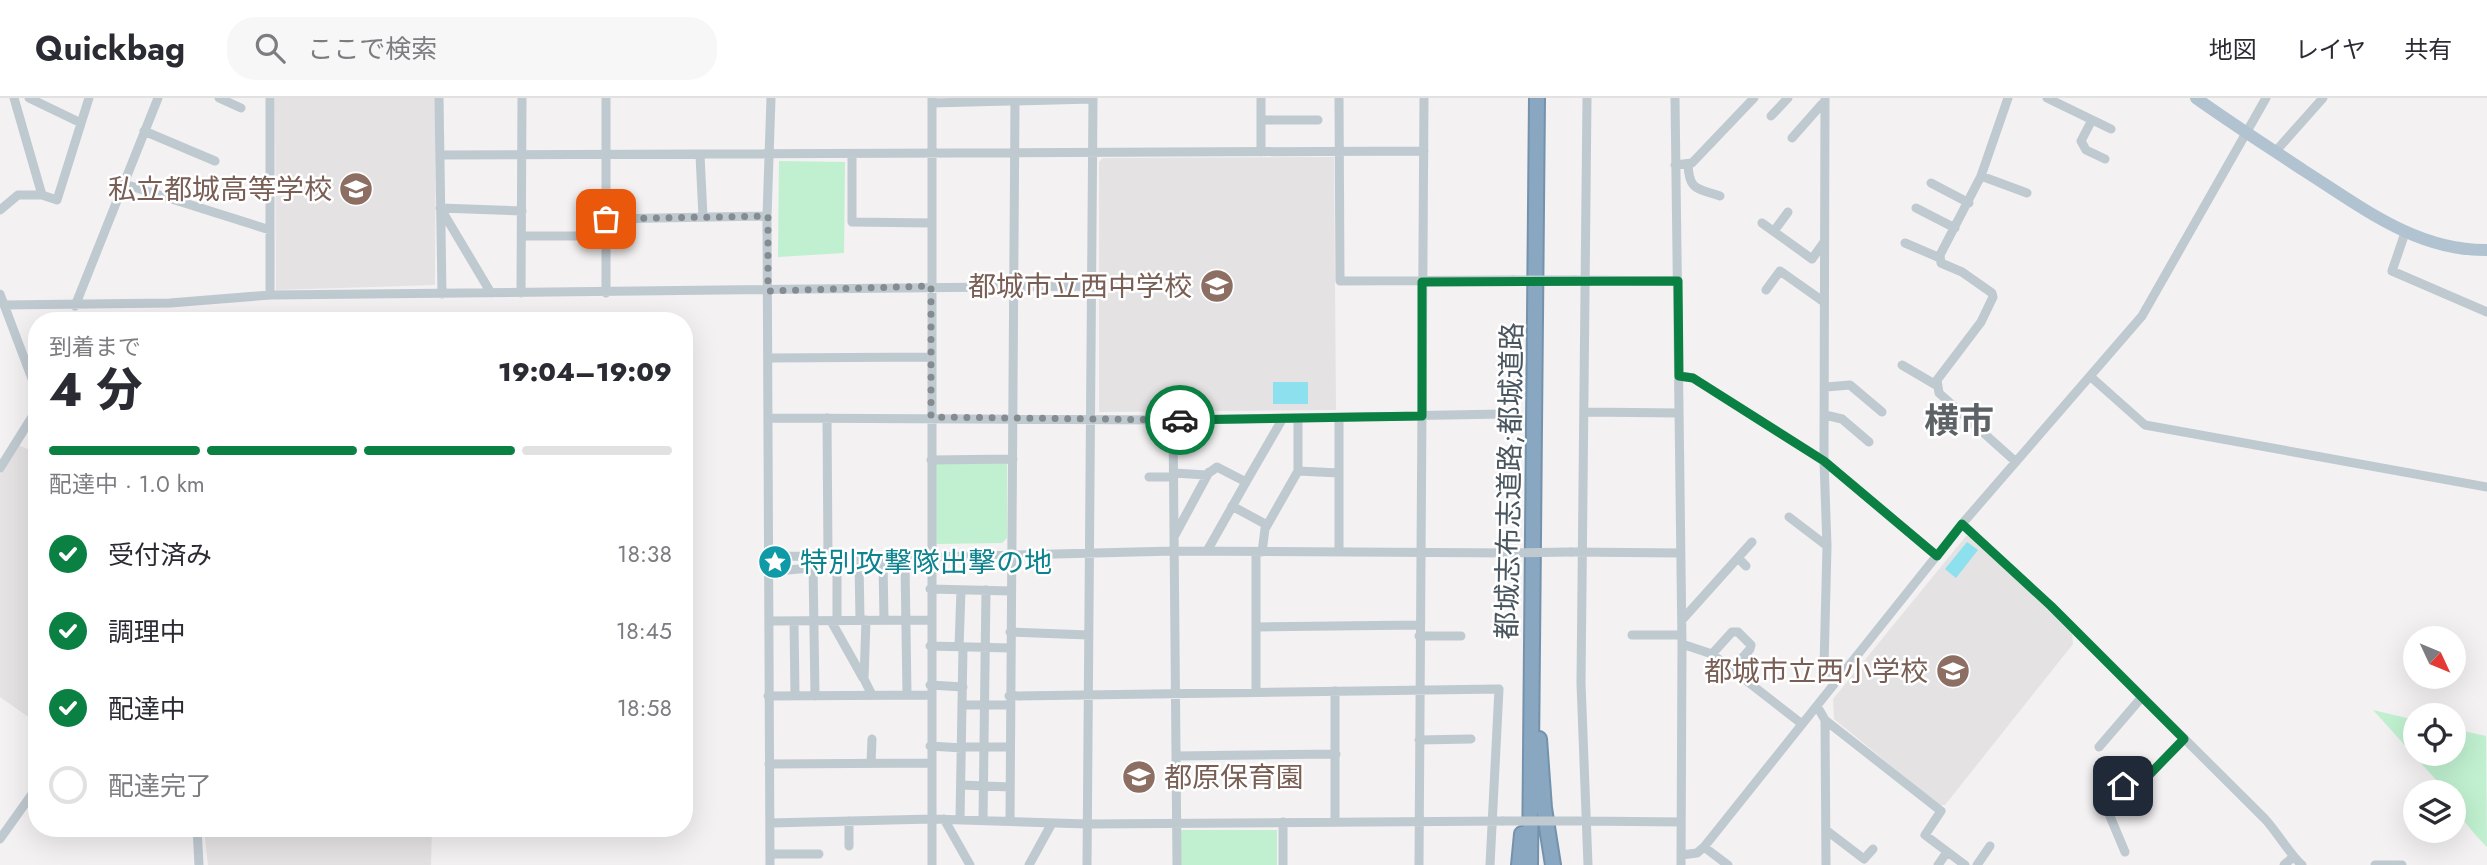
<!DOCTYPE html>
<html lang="ja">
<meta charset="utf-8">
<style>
body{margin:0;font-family:Jost,"Noto Sans JP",sans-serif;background:#f7f7f7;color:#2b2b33;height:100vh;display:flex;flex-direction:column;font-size:26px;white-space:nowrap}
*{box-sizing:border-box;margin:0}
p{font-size:23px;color:#7c7c81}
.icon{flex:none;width:38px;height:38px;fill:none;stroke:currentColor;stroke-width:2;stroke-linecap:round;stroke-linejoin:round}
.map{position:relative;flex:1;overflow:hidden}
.details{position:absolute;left:28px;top:214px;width:665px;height:525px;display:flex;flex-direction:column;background:#fff;border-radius:28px;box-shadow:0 7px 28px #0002}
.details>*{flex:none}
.needle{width:46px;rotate:134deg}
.tools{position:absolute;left:2403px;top:528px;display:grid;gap:14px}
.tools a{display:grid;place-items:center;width:63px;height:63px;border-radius:50%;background:#fff;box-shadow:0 7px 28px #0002;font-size:35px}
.pin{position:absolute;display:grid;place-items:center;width:60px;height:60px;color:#fff;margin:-30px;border-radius:14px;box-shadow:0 4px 10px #0006}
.courier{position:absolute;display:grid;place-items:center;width:70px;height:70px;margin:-35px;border:5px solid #0b8043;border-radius:50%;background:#fff;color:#222;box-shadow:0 2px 9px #0007}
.overview em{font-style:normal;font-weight:800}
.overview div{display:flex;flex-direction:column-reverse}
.overview{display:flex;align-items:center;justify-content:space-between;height:119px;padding:0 21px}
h1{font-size:46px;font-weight:800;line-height:52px}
.bar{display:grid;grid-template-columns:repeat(4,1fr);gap:10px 7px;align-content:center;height:84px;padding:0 21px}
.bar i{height:9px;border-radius:5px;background:#e1e1e2}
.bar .selected{background:#0b8043}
.bar p{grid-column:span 4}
ol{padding:0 21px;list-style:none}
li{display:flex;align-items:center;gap:21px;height:77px}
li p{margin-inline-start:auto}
li .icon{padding:7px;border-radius:50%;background:#0b8043;color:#fff;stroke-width:4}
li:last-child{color:#7c7c81}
li i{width:38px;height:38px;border:4px solid #e1e1e2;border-radius:50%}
header{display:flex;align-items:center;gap:42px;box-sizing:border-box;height:98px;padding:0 35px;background:#fff;border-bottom:2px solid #e1e1e2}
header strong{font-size:33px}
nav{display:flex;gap:38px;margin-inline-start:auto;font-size:24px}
.search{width:490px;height:63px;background:#f7f7f7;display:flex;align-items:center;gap:18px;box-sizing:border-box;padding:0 24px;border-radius:28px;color:#7c7c81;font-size:26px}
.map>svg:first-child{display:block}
.education{fill:#e4e2e3}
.green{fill:#c0f0d0}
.water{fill:#8de0ed}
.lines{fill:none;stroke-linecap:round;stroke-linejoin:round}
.highway-casing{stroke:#7492ac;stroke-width:18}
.minor{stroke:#bfc9d0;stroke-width:9}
.major{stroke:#b1c2d0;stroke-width:12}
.highway{stroke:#89a7c0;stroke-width:14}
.minor-bridge{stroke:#bfc9d0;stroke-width:9}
.done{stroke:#848c92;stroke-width:7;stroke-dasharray:0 12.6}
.route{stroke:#0b8043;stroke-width:9}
.labels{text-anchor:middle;stroke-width:5;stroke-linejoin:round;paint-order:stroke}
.education-label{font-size:28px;fill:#785e54;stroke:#fff;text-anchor:end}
.street-label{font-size:28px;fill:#49565f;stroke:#fff}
.culture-label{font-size:28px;fill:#0d838f;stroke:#fff;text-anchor:start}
.district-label{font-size:35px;font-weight:bold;fill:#5d6266;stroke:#fff}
</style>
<header>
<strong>Quickbag</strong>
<div class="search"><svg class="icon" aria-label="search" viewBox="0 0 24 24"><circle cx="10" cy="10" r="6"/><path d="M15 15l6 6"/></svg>ここで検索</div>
<nav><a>地図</a><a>レイヤ</a><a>共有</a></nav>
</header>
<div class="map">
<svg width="2487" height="767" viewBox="0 0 2487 767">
<rect width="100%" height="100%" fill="#f3f1f1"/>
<!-- education -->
<path class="education" d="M275 0H436L435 187 276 192Z
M1334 59 1336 312 1099 314V64L1103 60Z
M18 347 37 355V625L0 599V376Z
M1966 438 1972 439 2072 534 2073 546 1945 707H1939L1834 621 1833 601Z
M204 730H432L431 767H208Z"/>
<!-- green -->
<path class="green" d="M779 63 845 64 844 155 778 159Z
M1007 363V440L1002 445 935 446 934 365Z
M2373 612 2415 622V656H2454V631L2486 638 2487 749C2473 734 2454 716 2454 695H2448Z
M1181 732H1277V767H1180Z"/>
<!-- water -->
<path class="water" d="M1273 284H1308V306H1273Z
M1967 444 1978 452 1956 480 1945 471Z"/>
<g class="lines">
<!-- highway casing -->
<g class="highway-casing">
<path id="highway" d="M1539 641 1544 710 1553 767
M1519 767 1522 736
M1530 767 1537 0"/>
</g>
<!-- minor -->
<path class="minor" d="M14 0 42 97
M29 0 81 25
M219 0 241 10
M439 0 442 196
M606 0V195
M1339 0 1340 183 1513 182
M1587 0 1581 585 1588 767
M1675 0 1682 546 1681 767
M1825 0 1824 363 1827 448 1824 569 1836 584
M2008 0 1981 78 1940 157 1941 165 1962 174 1992 195 1993 199 1981 224 1937 282 1939 295 2016 364
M2047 0 2111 31
M932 5 1093 1
M1771 18 1788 0
M1261 22H1318
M2092 22 2081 43 2086 52 2105 61
M144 33 215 63
M1792 40 1822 6
M1261 54V0
M2275 54 2323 0
M441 57 1424 53
M700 57 703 119
M852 57V124L932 125
M1688 66C1689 93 1697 90 1720 98
M1675 67 1692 65 1754 0
M1981 78 2027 95
M121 85 270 132
M1931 85 1969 105
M440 110 522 113
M1916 110 1955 130
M441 111 491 195
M0 112 18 97H42L57 102 89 0
M606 121 767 118
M1762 125 1812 161 1824 144
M1774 133 1788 114
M2405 135 2392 173 2487 214
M522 138H606
M1905 145 1940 160
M1574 182 1678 183
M1766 192 1780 173 1824 204
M521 195 522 0
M0 196 37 294
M270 197V0
M4 207 170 205 270 197 1093 188
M75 208 158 0
M769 260 931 259
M1902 267 1936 287
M1679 278 1693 280 1824 363 1937 458
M2091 279 2145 327 2487 389
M1826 289 1850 287 1882 314
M1585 314 1679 315
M1825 317 1842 321 1869 344
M1339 319V454
M770 320 1173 322 1503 316
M827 320 828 459
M1298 320V373L1339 375
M1173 322 1177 767
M931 362 1013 361
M0 370 37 311
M1174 375 1206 377 1217 369 1246 384 1207 453
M1149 379H1174
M1246 384 1283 320
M1232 408 1267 427
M1789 419 1827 448
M1962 426 2051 508 2265 721C2277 734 2291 758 2302 767
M1175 437 1209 374
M1262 454 1265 431 1298 373
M1571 454 1680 455
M767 458 931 459 1174 453 1512 455
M1738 460 1746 468
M859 464 860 522
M883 464 884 522
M905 465 907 597
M813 466 815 598
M768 474 809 470 814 464H823
M930 491 1011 493
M866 522 864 581 872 597
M1682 522 1752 444
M769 523 930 522
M794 523 795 598
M831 523 863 580
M837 523V464
M1256 529 1419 527
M1010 534 1088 537
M1632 537H1682
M1419 538H1461
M1682 546 1712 556 1802 626
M930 548 1010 550
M959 549 961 492
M1712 556 1732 534H1738L1751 547 1750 551 1733 571
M930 587 963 589
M1256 594V454
M768 598 930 597
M1009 598 1499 591 1490 767
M962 607H1009
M1817 608 1825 622 1826 767
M1825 622 1941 713 1925 737 1965 767
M1419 642 1471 641
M930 648 962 650
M962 649H1009
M2099 649 2142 599
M1176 658 1336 656
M871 665 872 641
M769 666 931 665
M961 687 1010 689
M944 721 970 767
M960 722 963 549
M983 722 986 492
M1010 722 1015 3
M1584 723 1681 724
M1283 724V767
M1335 724V593
M770 725 932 721 1087 726 1503 723
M197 730 199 767
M1826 732 1864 761 1873 751
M0 741 37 689
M849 748V723
M1704 749 1728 767
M2125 754 2101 697 2146 680 2184 641
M770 756H819
M1681 757 1697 755 1704 749 1962 426 2142 218 2266 0
M770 767 767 118 771 0
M932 767V0
M1029 767 1052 725
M1087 767 1093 0
M1419 767 1424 0
M1938 767 1947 754
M1977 767 1990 748
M2284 767 2292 760
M2375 767H2402"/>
<!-- major -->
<path class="major" d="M2196 0C2231 25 2267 48 2303 72 2360 108 2416 153 2487 152"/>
<!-- highway -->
<use href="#highway" class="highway"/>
<!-- minor-bridge -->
<path class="minor-bridge" d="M1513 182H1574
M1512 455 1571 454
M1503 723H1580"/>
</g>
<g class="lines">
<!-- done -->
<path class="done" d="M606 121 768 118V193L931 188V319L1180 322"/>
<!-- route -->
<path class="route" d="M1180 322 1422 318V184L1678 183 1679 278 1693 280 1824 363 1937 458 1962 426 2051 508 2184 641 2146 680 2123 688"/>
</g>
<!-- icons -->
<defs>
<g id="school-disc" transform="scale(1.75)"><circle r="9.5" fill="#8d6e63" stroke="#fff"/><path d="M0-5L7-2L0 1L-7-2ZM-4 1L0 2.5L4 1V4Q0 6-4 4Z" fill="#fff"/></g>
<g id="sight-disc" transform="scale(1.75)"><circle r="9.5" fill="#0f9aa8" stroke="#fff"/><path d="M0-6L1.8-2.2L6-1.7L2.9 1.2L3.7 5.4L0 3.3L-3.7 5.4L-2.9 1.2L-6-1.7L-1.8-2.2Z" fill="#fff"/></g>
</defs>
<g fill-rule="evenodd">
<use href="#school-disc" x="356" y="91"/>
<use href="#school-disc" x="1217" y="188"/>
<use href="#sight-disc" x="775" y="464"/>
<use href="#school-disc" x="1953" y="573"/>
<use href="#school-disc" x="1139" y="679"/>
</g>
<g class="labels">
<!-- education labels -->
<g class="education-label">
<text x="332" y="101">私立都城高等学校</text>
<text x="1192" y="198">都城市立西中学校</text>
<text x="1928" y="583">都城市立西小学校</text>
<text x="1164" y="689" text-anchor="start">都原保育園</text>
</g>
<!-- street labels -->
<g class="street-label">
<text transform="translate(1509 383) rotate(-89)" y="10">都城志布志道路;都城道路</text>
</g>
<!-- culture labels -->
<g class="culture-label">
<text x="800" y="474">特別攻撃隊出撃の地</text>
</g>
<!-- district labels -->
<g class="district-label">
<text x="1959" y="335">横市</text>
</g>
</g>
</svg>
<div class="tools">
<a><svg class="needle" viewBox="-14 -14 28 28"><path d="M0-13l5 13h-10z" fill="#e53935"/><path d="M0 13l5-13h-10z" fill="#7c7c81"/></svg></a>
<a><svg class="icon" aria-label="locate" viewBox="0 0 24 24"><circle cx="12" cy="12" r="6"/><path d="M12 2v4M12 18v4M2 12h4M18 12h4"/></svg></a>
<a><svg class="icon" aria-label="layers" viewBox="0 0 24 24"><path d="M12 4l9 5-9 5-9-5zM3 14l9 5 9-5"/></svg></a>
</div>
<div class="pin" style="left:606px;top:121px;background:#ea580c"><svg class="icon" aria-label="bag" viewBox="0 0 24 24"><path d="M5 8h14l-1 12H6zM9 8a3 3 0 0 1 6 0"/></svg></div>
<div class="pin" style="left:2123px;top:688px;background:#1f2937"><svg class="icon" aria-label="home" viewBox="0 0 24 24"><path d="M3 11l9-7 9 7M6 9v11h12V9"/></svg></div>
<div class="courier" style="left:1180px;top:322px"><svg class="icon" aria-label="car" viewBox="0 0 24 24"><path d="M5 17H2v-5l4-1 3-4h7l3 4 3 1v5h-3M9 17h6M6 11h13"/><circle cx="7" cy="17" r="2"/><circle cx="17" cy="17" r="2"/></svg></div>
<section class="details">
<div class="overview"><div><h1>4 分</h1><p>到着まで</p></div><em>19:04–19:09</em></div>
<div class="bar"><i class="selected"></i><i class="selected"></i><i class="selected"></i><i></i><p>配達中 · 1.0 km</p></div>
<ol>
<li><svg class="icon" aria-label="check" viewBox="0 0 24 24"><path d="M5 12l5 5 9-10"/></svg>受付済み<p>18:38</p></li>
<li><svg class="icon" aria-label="check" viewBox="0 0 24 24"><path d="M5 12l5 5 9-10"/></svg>調理中<p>18:45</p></li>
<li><svg class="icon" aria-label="check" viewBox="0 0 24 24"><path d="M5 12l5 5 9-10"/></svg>配達中<p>18:58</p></li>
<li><i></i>配達完了</li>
</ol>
</section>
</div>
